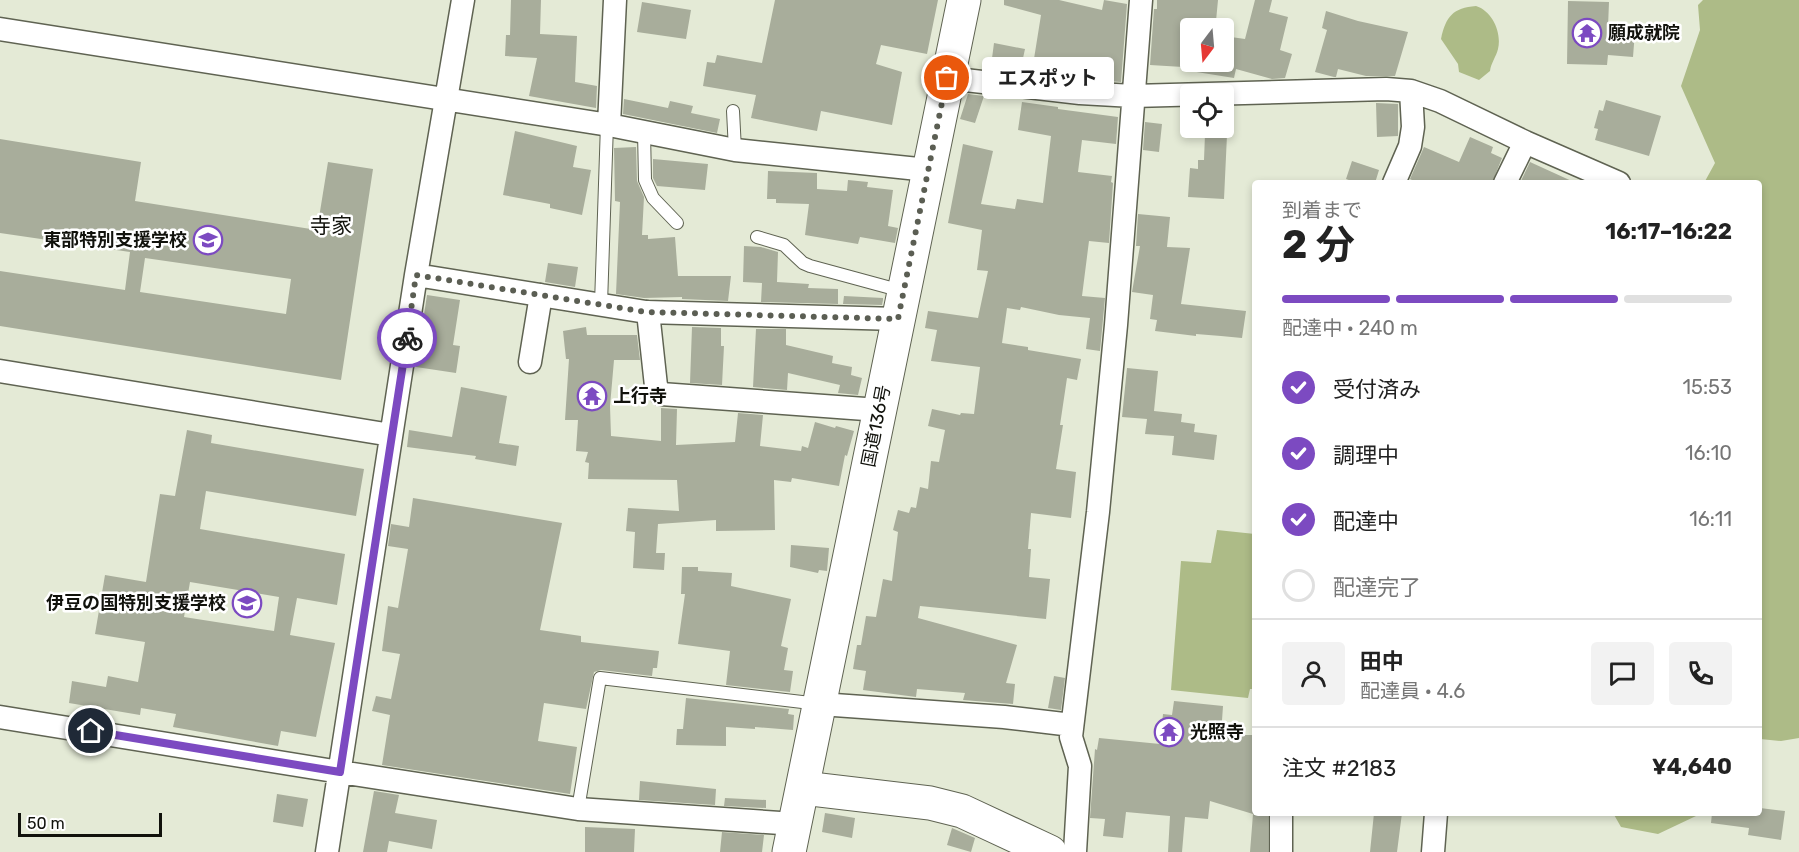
<!DOCTYPE html>
<html lang="ja">
<meta charset="utf-8">
<style>
body{margin:0;font-family:Rubik,"Noto Sans JP",sans-serif;background:#f2f2f2;color:#222;height:100vh;display:flex;flex-direction:column;font-size:22px;white-space:nowrap}
*{box-sizing:border-box;margin:0}
p{font-size:20px;color:#767676}
.icon{flex:none;width:33px;height:33px;fill:none;stroke:currentColor;stroke-width:2;stroke-linecap:round;stroke-linejoin:round}
.map{position:relative;flex:1;overflow:hidden}
.side{position:absolute;left:1252px;top:180px;width:510px;height:636px;display:flex;flex-direction:column;background:#fff;border-radius:6px;box-shadow:0 3px 9px #0003}
.side>*{flex:none}
.needle{width:39px;rotate:196deg}
.tools{position:absolute;left:1180px;top:18px;display:grid;gap:12px}
.tools a{display:grid;place-items:center;width:54px;height:54px;border-radius:6px;background:#fff;box-shadow:0 3px 9px #0003;font-size:30px}
.scale{position:absolute;left:18px;bottom:15px;width:144px;box-sizing:border-box;padding-left:6px;border:3px solid #11120c;border-top:0;font-size:16px;line-height:21px;white-space:nowrap;color:#11120c;-webkit-text-stroke:4px #fff;paint-order:stroke}
.pin{position:absolute;display:grid;place-items:center;width:51px;height:51px;color:#fff;margin:-26px;border:3px solid #fff;border-radius:50%;box-shadow:0 2px 6px #0007}
.courier{position:absolute;display:grid;place-items:center;width:60px;height:60px;margin:-30px;border:4px solid #7c4ac1;border-radius:50%;background:#fff;color:#222;box-shadow:0 2px 8px #0007}
.bubble{position:absolute;height:42px;border-radius:6px;background:#fff;box-shadow:0 3px 9px #0003;font-size:20px;font-weight:700;line-height:42px;text-align:center}
.summary em{font-style:normal;font-weight:700}
.summary div{display:flex;flex-direction:column-reverse}
.summary{display:flex;align-items:center;justify-content:space-between;height:102px;padding:0 30px}
h1{font-size:39px;font-weight:700;line-height:45px}
.bar{display:grid;grid-template-columns:repeat(4,1fr);gap:9px 6px;align-content:center;height:72px;padding:0 30px}
.bar i{height:8px;border-radius:4px;background:#e0e0e0}
.bar .current{background:#7c4ac1}
.bar p{grid-column:span 4}
.line{display:flex;align-items:center;gap:15px;padding:0 30px;border-top:2px solid #e0e0e0}
.line div{flex:1}
.round{display:grid;place-items:center;flex:none;width:63px;height:63px;border-radius:6px;background:#f2f2f2}
ol{padding:0 30px;list-style:none}
li{display:flex;align-items:center;gap:18px;height:66px}
li p{margin-inline-start:auto}
li .icon{padding:6px;border-radius:50%;background:#7c4ac1;color:#fff;stroke-width:4}
li:last-child{color:#767676}
li i{width:33px;height:33px;border:3px solid #e0e0e0;border-radius:50%}
.map>svg:first-child{display:block}
.green{fill:#adbb87}
.building{fill:#a8ad9b;fill-rule:evenodd}
.lines{fill:none;stroke-linecap:round;stroke-linejoin:round}
.lane-casing{stroke:#5f6352;stroke-width:14}
.street-casing{stroke:#5f6352;stroke-width:25}
.secondary-casing{stroke:#5f6352;stroke-width:35}
.highway-casing{stroke:#5f6352;stroke-width:35}
.lane{stroke:#fff;stroke-width:12}
.street{stroke:#fff;stroke-width:22}
.secondary{stroke:#fff;stroke-width:33}
.highway{stroke:#fff;stroke-width:33}
.done{stroke:#5b5e53;stroke-width:6;stroke-dasharray:0 10.8}
.route{stroke:#7c4ac1;stroke-width:8}
.labels{text-anchor:middle;stroke-width:5;stroke-linejoin:round;paint-order:stroke}
.poi-label{font-size:18px;font-weight:bold;fill:#11120c;stroke:#fff;text-anchor:start}
.street-label{font-size:18px;fill:#11120c;stroke:#fff}
.quarter-label{font-size:21px;fill:#11120c;stroke:#fff}
</style>
<div class="map">
<svg width="1799" height="852" viewBox="0 0 1799 852">
<rect width="100%" height="100%" fill="#e4ead6"/>
<!-- green -->
<path class="green" d="M1703 0H1799V738L1781 741 1760 739V183H1704L1715 163 1681 86 1700 30 1698 5Z
M1476 6C1492 11 1502 32 1498 49 1496 57 1491 63 1490 71L1479 80 1459 72 1458 64 1441 39C1446 16 1453 8 1476 6Z
M1217 530 1255 534 1256 689H1250L1248 698 1171 690 1181 561 1211 563Z
M1613 813H1696V816L1658 834 1621 827Z"/>
<!-- building -->
<path class="building" d="M511 0H541L540 34 577 36 575 82 597 86 596 108 529 96 537 58 505 56 506 35H510Z
M775 0H938L927 54 881 45 876 64 902 72 892 125 821 111 817 131 751 118 756 95 703 86 707 62 715 63 717 55 762 63Z
M1004 0H1059L1102 10 1104 0 1127 4 1121 82 1066 78V69L1033 65 1041 15 1004 5Z
M1157 0H1218L1216 21 1186 19 1183 67 1150 65 1154 9H1157Z
M1255 0H1272L1269 12 1288 17 1280 50 1292 54 1285 78 1272 79 1236 69 1234 78 1184 70V62H1224V36L1245 39Z
M1568 1 1609 2 1608 27 1635 31 1633 57 1608 55 1607 65 1567 64Z
M642 2 691 10 686 39 637 32Z
M1326 11 1358 21 1408 32 1395 76H1366L1338 69 1336 77H1334L1315 72 1327 30 1322 28Z
M994 43 1025 49 1020 72 991 66Z
M968 94 984 96 975 123 960 119Z
M624 99 668 108 670 101 693 106 691 113 720 119 717 133 623 114Z
M1606 100 1661 116 1649 156 1595 140 1598 129 1594 128 1599 110 1603 111Z
M1022 102 1058 107V109L1118 117 1116 144 1082 140 1078 172 1112 176 1111 182 1113 183 1109 243 1089 241 1082 296 1105 298 1100 351 1086 349 1090 318 1059 315 1021 307 1020 310 1007 308 1002 343 1028 347V350L1081 359 1077 380 1067 378 1060 425H1063L1056 469 1076 472 1071 518 1031 513 1028 549H1031L1029 577 1050 579 1046 619 920 606 918 618 1017 645 1006 683 1015 684 1013 704 963 700 965 693 917 689 916 697 863 690 866 671 853 669 857 645H861L866 616 876 617 883 579 892 581 898 532 893 530 898 510 909 513 911 507 916 508 920 487 928 489 931 461 939 462 945 430 928 426 932 409 960 415 961 413 974 414 980 367 931 361 937 330 925 328 928 311 978 318 988 271 977 270 982 230 948 223 963 144 993 151 981 204 1015 209 1017 199 1043 203 1051 136 1018 130Z
M1376 103 1398 104V136L1377 137Z
M1145 122 1162 124 1159 152 1143 150Z
M515 131 577 146 573 167 591 170 582 215 550 208V204L503 195Z
M1205 134 1227 135 1224 199 1188 197 1190 168 1198 169V160H1204Z
M1470 137 1493 147 1491 153 1502 158 1492 183H1418L1410 179 1424 147 1459 162Z
M0 139 141 162 135 201 317 230 328 162 373 169 341 380 0 326V271L125 290 130 252 0 233ZM145 258 291 279 286 314 140 292Z
M636 147 637 181 644 197 642 235H648V239L675 237 678 276H731L728 301 682 299V297L644 298 616 294 620 202 615 201 614 148Z
M653 159 708 164 705 190 657 186 653 178Z
M1352 161 1379 170 1375 183H1357L1346 179Z
M1530 162 1576 183H1520Z
M768 171 817 173V189L847 191 848 180 868 182 867 187 893 190 888 226 898 228 895 243 860 237 858 244 805 235 809 204 776 203V199H767Z
M1138 214 1170 217 1167 247 1190 248 1181 304 1246 311 1242 338 1221 336 1196 334V336L1155 331 1157 320 1150 319 1153 295 1132 292 1140 246H1136Z
M744 246 761 247 778 252 777 282 809 284 808 288 838 289V304L761 302 762 283 743 282Z
M548 263 578 267 575 287 545 282Z
M427 295 460 300 453 345 460 346 456 373 416 367Z
M844 296 883 298V300L882 305 843 304Z
M586 327 587 335H637L640 360H614L610 406 611 436 661 441V408L677 409 676 445 735 442 738 413 763 415 760 446 801 451 802 446 808 448 815 422 835 428 836 426 854 431 847 456 845 455 839 486 792 478 791 482 774 480 775 530 716 531V520L658 524 656 553H665L664 570 633 568 635 532 626 531 628 508 679 511 677 480 588 479 589 463 585 462 588 452 576 451 578 420H565L569 359H566L563 331Z
M692 327 721 328V346H724L722 385 690 383Z
M756 329H786V345L833 356 832 363 852 367 851 375 862 378 858 395 838 393 840 385 788 373 787 390 753 387Z
M1127 368 1158 371 1154 411 1182 414 1181 422 1195 424 1194 432 1217 435 1214 460 1172 455 1174 436 1145 434 1147 419 1122 417Z
M461 387 507 396 499 443 519 446 516 466 475 459 476 456 407 447 409 430 452 437Z
M187 430 212 435 211 443 364 469 356 516 206 491 200 529 345 554 337 605 297 598 290 635 335 643 316 737 281 731 278 746 173 727 176 714 141 708 140 715 69 703 72 681 106 687 108 676 138 682 145 642 95 634 105 575 146 582 160 494 175 496ZM190 582 279 597 274 631 184 617Z
M413 498 562 523 540 630 581 636V642L659 651 657 668H653L652 676 601 670 594 672 586 709 544 703 538 741 577 747 570 794 382 765 390 715 372 711 376 696 391 699 400 654 382 651 388 606 398 608 408 549 388 546 391 524 409 527Z
M791 545 829 548 827 571 819 570 818 573 790 567Z
M682 567H698V571L732 573 731 586 791 599 781 646 788 648 784 670 793 671 790 692 726 685 730 651 678 644 685 594H681Z
M1054 676 1065 678 1061 710 1048 708Z
M686 698 789 709 788 714 794 715 793 730 755 727V729L726 727V746L676 745 677 729H683Z
M1174 701 1223 706 1221 735H1256V813H1268V852H1250L1253 814 1210 801 1208 819 1185 817 1182 852H1168L1170 816 1126 812 1123 838 1103 836 1105 819 1090 818 1095 749 1097 750 1099 738 1160 744 1163 714 1172 715Z
M640 781 716 789 715 805 639 800Z
M374 791 399 795 395 813 437 820 432 849 389 841 387 852H363Z
M277 794 308 799 303 827 273 822Z
M725 798 766 800V808L724 806Z
M1760 808 1785 811 1781 840 1748 835 1749 828 1711 823 1712 813H1760Z
M825 813 855 818 852 838 822 832Z
M1374 813H1402L1397 852H1370Z
M585 827 635 829 634 852H585Z
M952 828 975 838 971 852 947 845Z
M722 832 764 835 762 852H720Z"/>
<g class="lines">
<!-- lane casing -->
<g class="lane-casing">
<path id="lane" d="M733 111 735 150
M644 132 645 180 653 198 677 223
M757 237 784 245 803 263 810 266 902 291
M601 304 607 124
M578 809 600 678 819 704"/>
</g>
<!-- street casing -->
<g class="street-casing">
<path id="street" d="M0 29 609 125 735 150 928 170
M947 78 1080 93 1133 96 1386 89 1411 91 1440 101 1525 142 1619 183
M609 125 615 0
M1394 183 1410 146 1413 127 1411 91
M1505 183 1525 142
M416 275 646 312 898 319
M648 312 656 386 661 394 879 410
M530 362 541 295
M0 371 391 435
M820 704 1004 717 1072 725
M0 717 340 772 578 809 795 824
M327 852 416 275 463 0
M1075 852 1080 766 1071 737 1098 512 1116 325 1141 0
M1281 852V813
M1433 852 1436 813"/>
</g>
<!-- secondary casing -->
<g class="secondary-casing">
<path id="secondary" d="M803 788 930 803 962 811 1050 852"/>
</g>
<!-- highway casing -->
<g class="highway-casing">
<path id="highway" d="M789 852 964 0"/>
</g>
<!-- lane -->
<use href="#lane" class="lane"/>
<!-- street -->
<use href="#street" class="street"/>
<!-- secondary -->
<use href="#secondary" class="secondary"/>
<!-- highway -->
<use href="#highway" class="highway"/>
</g>
<g class="lines">
<!-- done -->
<path class="done" d="M407 338 416 275 646 312 898 319 947 78"/>
<!-- route -->
<path class="route" d="M91 731 340 772 407 338"/>
</g>
<!-- icons -->
<defs>
<g id="temple-ring" transform="scale(1.5)"><circle r="9.5" fill="#fff" stroke="#7c4ac1" stroke-width="1.5"/><path d="M0-6L5-2H3V0L6.5 2.5H4V6H1.5V3h-3V6H-4V2.5H-6.5L-3 0V-2H-5Z" fill="#7c4ac1"/></g>
<g id="school-ring" transform="scale(1.5)"><circle r="9.5" fill="#fff" stroke="#7c4ac1" stroke-width="1.5"/><path d="M0-5L7-2L0 1L-7-2ZM-4 1L0 2.5L4 1V4Q0 6-4 4Z" fill="#7c4ac1"/></g>
</defs>
<g fill-rule="evenodd">
<use href="#temple-ring" x="1587" y="33"/>
<use href="#school-ring" x="208" y="240"/>
<use href="#temple-ring" x="592" y="396"/>
<use href="#school-ring" x="247" y="603"/>
<use href="#temple-ring" x="1169" y="732"/>
</g>
<g class="labels">
<!-- poi labels -->
<g class="poi-label">
<text x="1608" y="39">願成就院</text>
<text x="187" y="246" text-anchor="end">東部特別支援学校</text>
<text x="613" y="402">上行寺</text>
<text x="226" y="609" text-anchor="end">伊豆の国特別支援学校</text>
<text x="1190" y="738">光照寺</text>
</g>
<!-- street labels -->
<g class="street-label">
<text transform="translate(876 426) rotate(-79)" y="6">国道136号</text>
</g>
<!-- quarter labels -->
<g class="quarter-label">
<text x="331" y="233">寺家</text>
</g>
</g>
</svg>
<div class="tools">
<a><svg class="needle" viewBox="-14 -14 28 28"><path d="M0-13l5 13h-10z" fill="#e53935"/><path d="M0 13l5-13h-10z" fill="#767676"/></svg></a>
<a><svg class="icon" aria-label="locate" viewBox="0 0 24 24"><circle cx="12" cy="12" r="6"/><path d="M12 2v4M12 18v4M2 12h4M18 12h4"/></svg></a>
</div>
<div class="scale">50 m</div>
<div class="pin" style="left:947px;top:78px;background:#ea580c"><svg class="icon" aria-label="bag" viewBox="0 0 24 24"><path d="M5 8h14l-1 12H6zM9 8a3 3 0 0 1 6 0"/></svg></div>
<div class="pin" style="left:91px;top:731px;background:#1f2937"><svg class="icon" aria-label="home" viewBox="0 0 24 24"><path d="M3 11l9-7 9 7M6 9v11h12V9"/></svg></div>
<div class="courier" style="left:407px;top:338px"><svg class="icon" aria-label="bike" viewBox="0 0 24 24"><circle cx="6" cy="16" r="4"/><circle cx="18" cy="16" r="4"/><path d="M6 16l4-8h5l3 8M10 8l3 8H6M13 5h3"/></svg></div>
<div class="bubble" style="left:982px;top:57px;width:132px">エスポット</div>
<section class="side">
<div class="summary"><div><h1>2 分</h1><p>到着まで</p></div><em>16:17–16:22</em></div>
<div class="bar"><i class="current"></i><i class="current"></i><i class="current"></i><i></i><p>配達中 · 240 m</p></div>
<ol>
<li><svg class="icon" aria-label="check" viewBox="0 0 24 24"><path d="M5 12l5 5 9-10"/></svg>受付済み<p>15:53</p></li>
<li><svg class="icon" aria-label="check" viewBox="0 0 24 24"><path d="M5 12l5 5 9-10"/></svg>調理中<p>16:10</p></li>
<li><svg class="icon" aria-label="check" viewBox="0 0 24 24"><path d="M5 12l5 5 9-10"/></svg>配達中<p>16:11</p></li>
<li><i></i>配達完了</li>
</ol>
<div class="line" style="height:108px"><a class="round"><svg class="icon" aria-label="person" viewBox="0 0 24 24"><circle cx="12" cy="8" r="4"/><path d="M4 21q1-7 8-7t8 7"/></svg></a><div><b>田中</b><p>配達員 · 4.6</p></div><a class="round"><svg class="icon" aria-label="chat" viewBox="0 0 24 24"><path d="M4 5h16v11H9l-5 4z"/></svg></a><a class="round"><svg class="icon" aria-label="phone" viewBox="0 0 24 24"><path d="M5 4h4l2 5-3 2q2 4 5 5l2-3 5 2v4C11 20 4 13 5 4z"/></svg></a></div>
<div class="line" style="height:78px"><div>注文 #2183</div><b>¥4,640</b></div>
</section>
</div>
